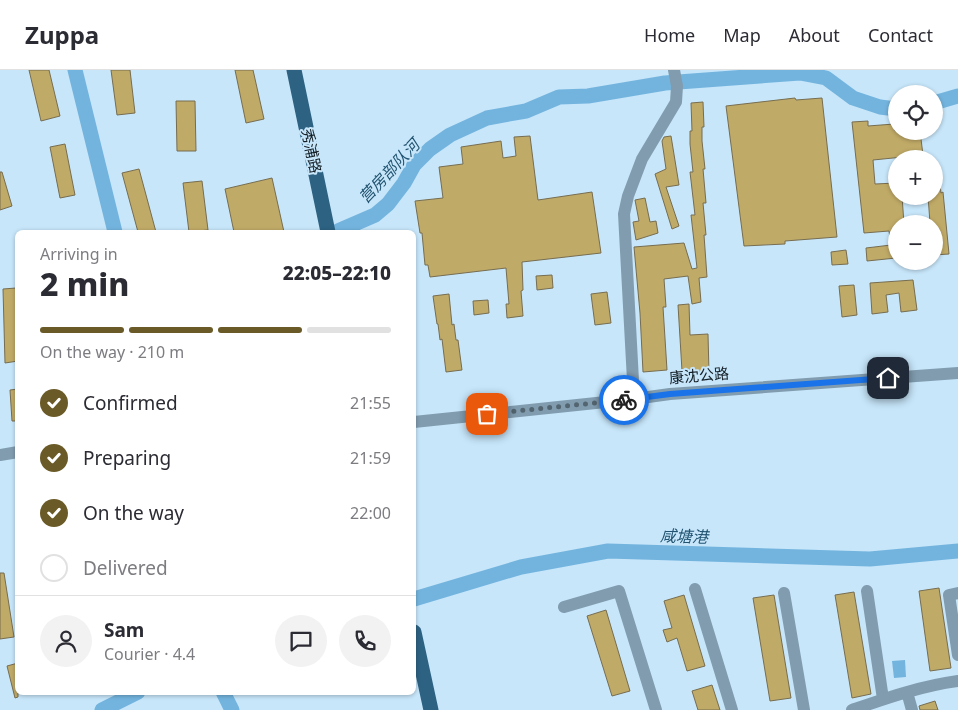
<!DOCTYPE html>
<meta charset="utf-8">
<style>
body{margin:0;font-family:"Noto Sans","Noto Sans SC",sans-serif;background:#f2f2f3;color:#2b2b33;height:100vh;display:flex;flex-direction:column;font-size:19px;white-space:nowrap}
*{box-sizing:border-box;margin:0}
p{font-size:16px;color:#7c7c81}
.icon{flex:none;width:28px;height:28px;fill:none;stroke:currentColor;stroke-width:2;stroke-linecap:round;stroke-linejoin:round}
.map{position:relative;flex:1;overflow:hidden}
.panel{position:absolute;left:15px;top:160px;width:401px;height:465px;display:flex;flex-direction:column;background:#fff;border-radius:8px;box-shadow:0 1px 4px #0004}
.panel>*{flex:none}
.controls{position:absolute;left:888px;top:15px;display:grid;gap:10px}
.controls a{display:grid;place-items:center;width:55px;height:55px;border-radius:50%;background:#fff;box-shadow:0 1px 4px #0004;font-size:25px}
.pin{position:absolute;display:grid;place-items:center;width:42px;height:42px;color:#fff;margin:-21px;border-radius:10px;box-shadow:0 2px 8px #0006}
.courier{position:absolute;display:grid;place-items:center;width:50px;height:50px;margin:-25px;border:4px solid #1a73e8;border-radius:50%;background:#fff;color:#222;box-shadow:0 1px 6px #0007}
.head em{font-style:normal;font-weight:800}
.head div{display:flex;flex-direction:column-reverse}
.head{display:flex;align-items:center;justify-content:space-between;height:85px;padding:0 25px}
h1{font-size:32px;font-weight:800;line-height:38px}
.bar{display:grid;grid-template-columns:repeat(4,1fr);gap:8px 5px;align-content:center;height:60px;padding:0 25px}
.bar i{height:6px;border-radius:4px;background:#e1e1e2}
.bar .active{background:#6a5a27}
.bar p{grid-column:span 4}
.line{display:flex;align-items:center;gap:12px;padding:0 25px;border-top:1px solid #e1e1e2}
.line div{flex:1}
.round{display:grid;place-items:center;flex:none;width:52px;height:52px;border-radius:26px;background:#f2f2f3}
ol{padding:0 25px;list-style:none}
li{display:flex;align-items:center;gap:15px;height:55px}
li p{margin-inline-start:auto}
li .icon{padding:5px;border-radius:50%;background:#6a5a27;color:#fff;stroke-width:4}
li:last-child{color:#7c7c81}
li i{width:28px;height:28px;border:2px solid #e1e1e2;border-radius:50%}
header{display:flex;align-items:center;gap:30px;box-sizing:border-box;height:70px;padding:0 25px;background:#fff;border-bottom:1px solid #e1e1e2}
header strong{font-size:24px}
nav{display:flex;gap:28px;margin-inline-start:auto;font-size:18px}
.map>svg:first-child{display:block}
.water{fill:#73b4de}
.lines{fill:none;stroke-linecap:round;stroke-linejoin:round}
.river{stroke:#73b4de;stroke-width:15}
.building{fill:#c0aa67;stroke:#766d51}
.minor{stroke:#819caf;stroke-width:12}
.major{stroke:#2d6282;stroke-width:15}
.done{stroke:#536570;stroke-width:5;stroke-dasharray:0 9}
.route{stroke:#1a73e8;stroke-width:6}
.labels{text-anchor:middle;stroke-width:4;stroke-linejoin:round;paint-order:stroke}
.street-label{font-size:15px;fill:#141f26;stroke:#c7e6fa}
.water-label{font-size:16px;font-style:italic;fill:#225471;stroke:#c7e6fa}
</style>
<header>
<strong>Zuppa</strong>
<nav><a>Home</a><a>Map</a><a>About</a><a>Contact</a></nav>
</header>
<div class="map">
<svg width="958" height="640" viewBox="0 0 958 640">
<rect width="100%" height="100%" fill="#c7e6fa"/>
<!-- water -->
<path class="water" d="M905 590 906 607 894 608 892 591Z"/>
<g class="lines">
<!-- river -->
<path class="river" d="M75 0 115 162
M934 33 958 26
M338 161 375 145 388 134 404 113 414 95 430 79 450 65 487 48 526 41 559 27 588 26 665 13 800 3 826 8 853 28 880 37 896 39
M414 529 521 497 608 481 870 489 958 481
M223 622 232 640
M102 640 138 622"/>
</g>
<!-- building -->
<path class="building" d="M29 0H49L60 46 41 51Z
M111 0H130L135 43 117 45Z
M235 0H253L264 49 246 53Z
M795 28 796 30 822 28 837 167 785 171V174L744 176 726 36Z
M176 31H195L196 81H177Z
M703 32 704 57H702V71L705 99H703L706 133H703L706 165H704L707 207 699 208 701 232 692 234 688 206 664 209 666 237H663L667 300 643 302 640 243 634 177 684 173 692 199 697 198 691 145H695L690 102H693L690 74V61H692L691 33Z
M868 51V56L894 54 895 61H920L923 85 873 90 875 114 896 113V126H902L904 154H896V188L867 191 866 178 891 175 889 161 864 163 852 52Z
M530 66 538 130 592 122 601 183 522 192 523 220 521 221 523 246 507 248 506 234H509L506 198 430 207 428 195H425L422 163H420L415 131 443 128 439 97 463 94 461 77 501 71 503 88 516 86 514 67Z
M671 66 679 115 666 117 679 156 672 159 655 104 666 99 662 71 664 67Z
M65 74 75 125 60 128 50 77Z
M938 97 941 123 943 122 949 184 934 185V153H930L928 126H934V98Z
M139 99 156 162H138L122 103Z
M0 102H2L12 136 0 140Z
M272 108 284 162H234L225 119Z
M202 111 208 160 189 162 183 113Z
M645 128 650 152 656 151 658 163 636 170 633 152 639 151 635 130Z
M846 180 848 194 832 195 831 182Z
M552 205 553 218 537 220 536 206Z
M913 210 917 240 901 242 899 223 886 225 888 242 872 244 870 213Z
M854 215 857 245 842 247 839 216Z
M16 218 18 291 5 293 3 219Z
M607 222 611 253 595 255 591 224Z
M449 224 452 255 454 254 456 270H458L462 300 446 302 442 269 440 270 438 254H437L433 226Z
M488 230 489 243 474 245 473 231Z
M689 234 690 265 708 264 709 303 699 304V301H682L678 235Z
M18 319V351H12L10 320Z
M0 503H4L14 567 0 569Z
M939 518 951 598 930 601 919 521Z
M854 522 871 624 852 628 835 525Z
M684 525 705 596 687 601 677 568 667 572 663 560 672 558 664 531Z
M774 525 791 628 770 631 753 528Z
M606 540 630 621 612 626 587 546Z
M18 593V627L15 628 7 596Z
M712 615 720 640H698L692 621Z
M935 631 938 640H920L919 636Z"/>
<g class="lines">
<!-- minor -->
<path class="minor" d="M634 329 624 144 628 126 642 89 676 32 677 16 674 0
M414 352 634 329 670 324 958 303
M0 385 18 382
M695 519 732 640
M867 521 883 629
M784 523 804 640
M958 523 949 525 958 585
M564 537 619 521 656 640
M907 622 912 640
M852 640C887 628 921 616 958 611"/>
<!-- major -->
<path class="major" d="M294 0 328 162
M414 562 431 640"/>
</g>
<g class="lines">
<!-- done -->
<path class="done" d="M487 344 624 330"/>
<!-- route -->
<path class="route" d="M624 330 670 324 888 308"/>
</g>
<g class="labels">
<!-- street labels -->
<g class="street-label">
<text transform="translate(311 81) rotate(78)" y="5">秀浦路</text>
<text transform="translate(699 306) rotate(-5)" y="5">康沈公路</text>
</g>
<!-- water labels -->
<g class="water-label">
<text transform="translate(389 101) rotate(-47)" y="6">营房部队河</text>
<text transform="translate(684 466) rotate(2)" y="6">咸塘港</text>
</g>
</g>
</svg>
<div class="controls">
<a><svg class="icon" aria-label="locate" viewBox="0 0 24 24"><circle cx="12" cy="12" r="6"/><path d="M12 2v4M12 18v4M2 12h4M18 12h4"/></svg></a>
<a>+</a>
<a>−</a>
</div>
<div class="pin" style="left:487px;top:344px;background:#ea580c"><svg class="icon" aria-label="bag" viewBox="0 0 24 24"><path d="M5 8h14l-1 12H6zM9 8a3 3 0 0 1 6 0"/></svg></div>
<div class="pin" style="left:888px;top:308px;background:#1f2937"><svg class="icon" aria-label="home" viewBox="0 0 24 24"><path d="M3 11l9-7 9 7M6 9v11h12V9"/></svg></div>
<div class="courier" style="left:624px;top:330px"><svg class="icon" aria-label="bike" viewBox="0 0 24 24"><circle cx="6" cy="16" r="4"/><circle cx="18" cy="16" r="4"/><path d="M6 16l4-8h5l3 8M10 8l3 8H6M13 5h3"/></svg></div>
<section class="panel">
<div class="head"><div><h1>2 min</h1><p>Arriving in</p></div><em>22:05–22:10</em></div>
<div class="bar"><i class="active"></i><i class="active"></i><i class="active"></i><i></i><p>On the way · 210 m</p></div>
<ol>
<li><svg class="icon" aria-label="check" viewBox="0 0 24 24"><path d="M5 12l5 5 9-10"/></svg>Confirmed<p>21:55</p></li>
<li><svg class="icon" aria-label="check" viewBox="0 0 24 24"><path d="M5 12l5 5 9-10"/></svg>Preparing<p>21:59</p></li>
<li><svg class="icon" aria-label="check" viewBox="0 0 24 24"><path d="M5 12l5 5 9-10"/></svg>On the way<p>22:00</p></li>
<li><i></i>Delivered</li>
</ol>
<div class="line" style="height:90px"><a class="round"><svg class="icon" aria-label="person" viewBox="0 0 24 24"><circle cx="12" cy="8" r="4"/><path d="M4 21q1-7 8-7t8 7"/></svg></a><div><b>Sam</b><p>Courier · 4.4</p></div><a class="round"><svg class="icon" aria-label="chat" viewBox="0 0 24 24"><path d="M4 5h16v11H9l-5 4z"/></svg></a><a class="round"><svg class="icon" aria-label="phone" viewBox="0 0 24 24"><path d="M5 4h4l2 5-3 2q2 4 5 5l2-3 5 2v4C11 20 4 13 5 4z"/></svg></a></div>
</section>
</div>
